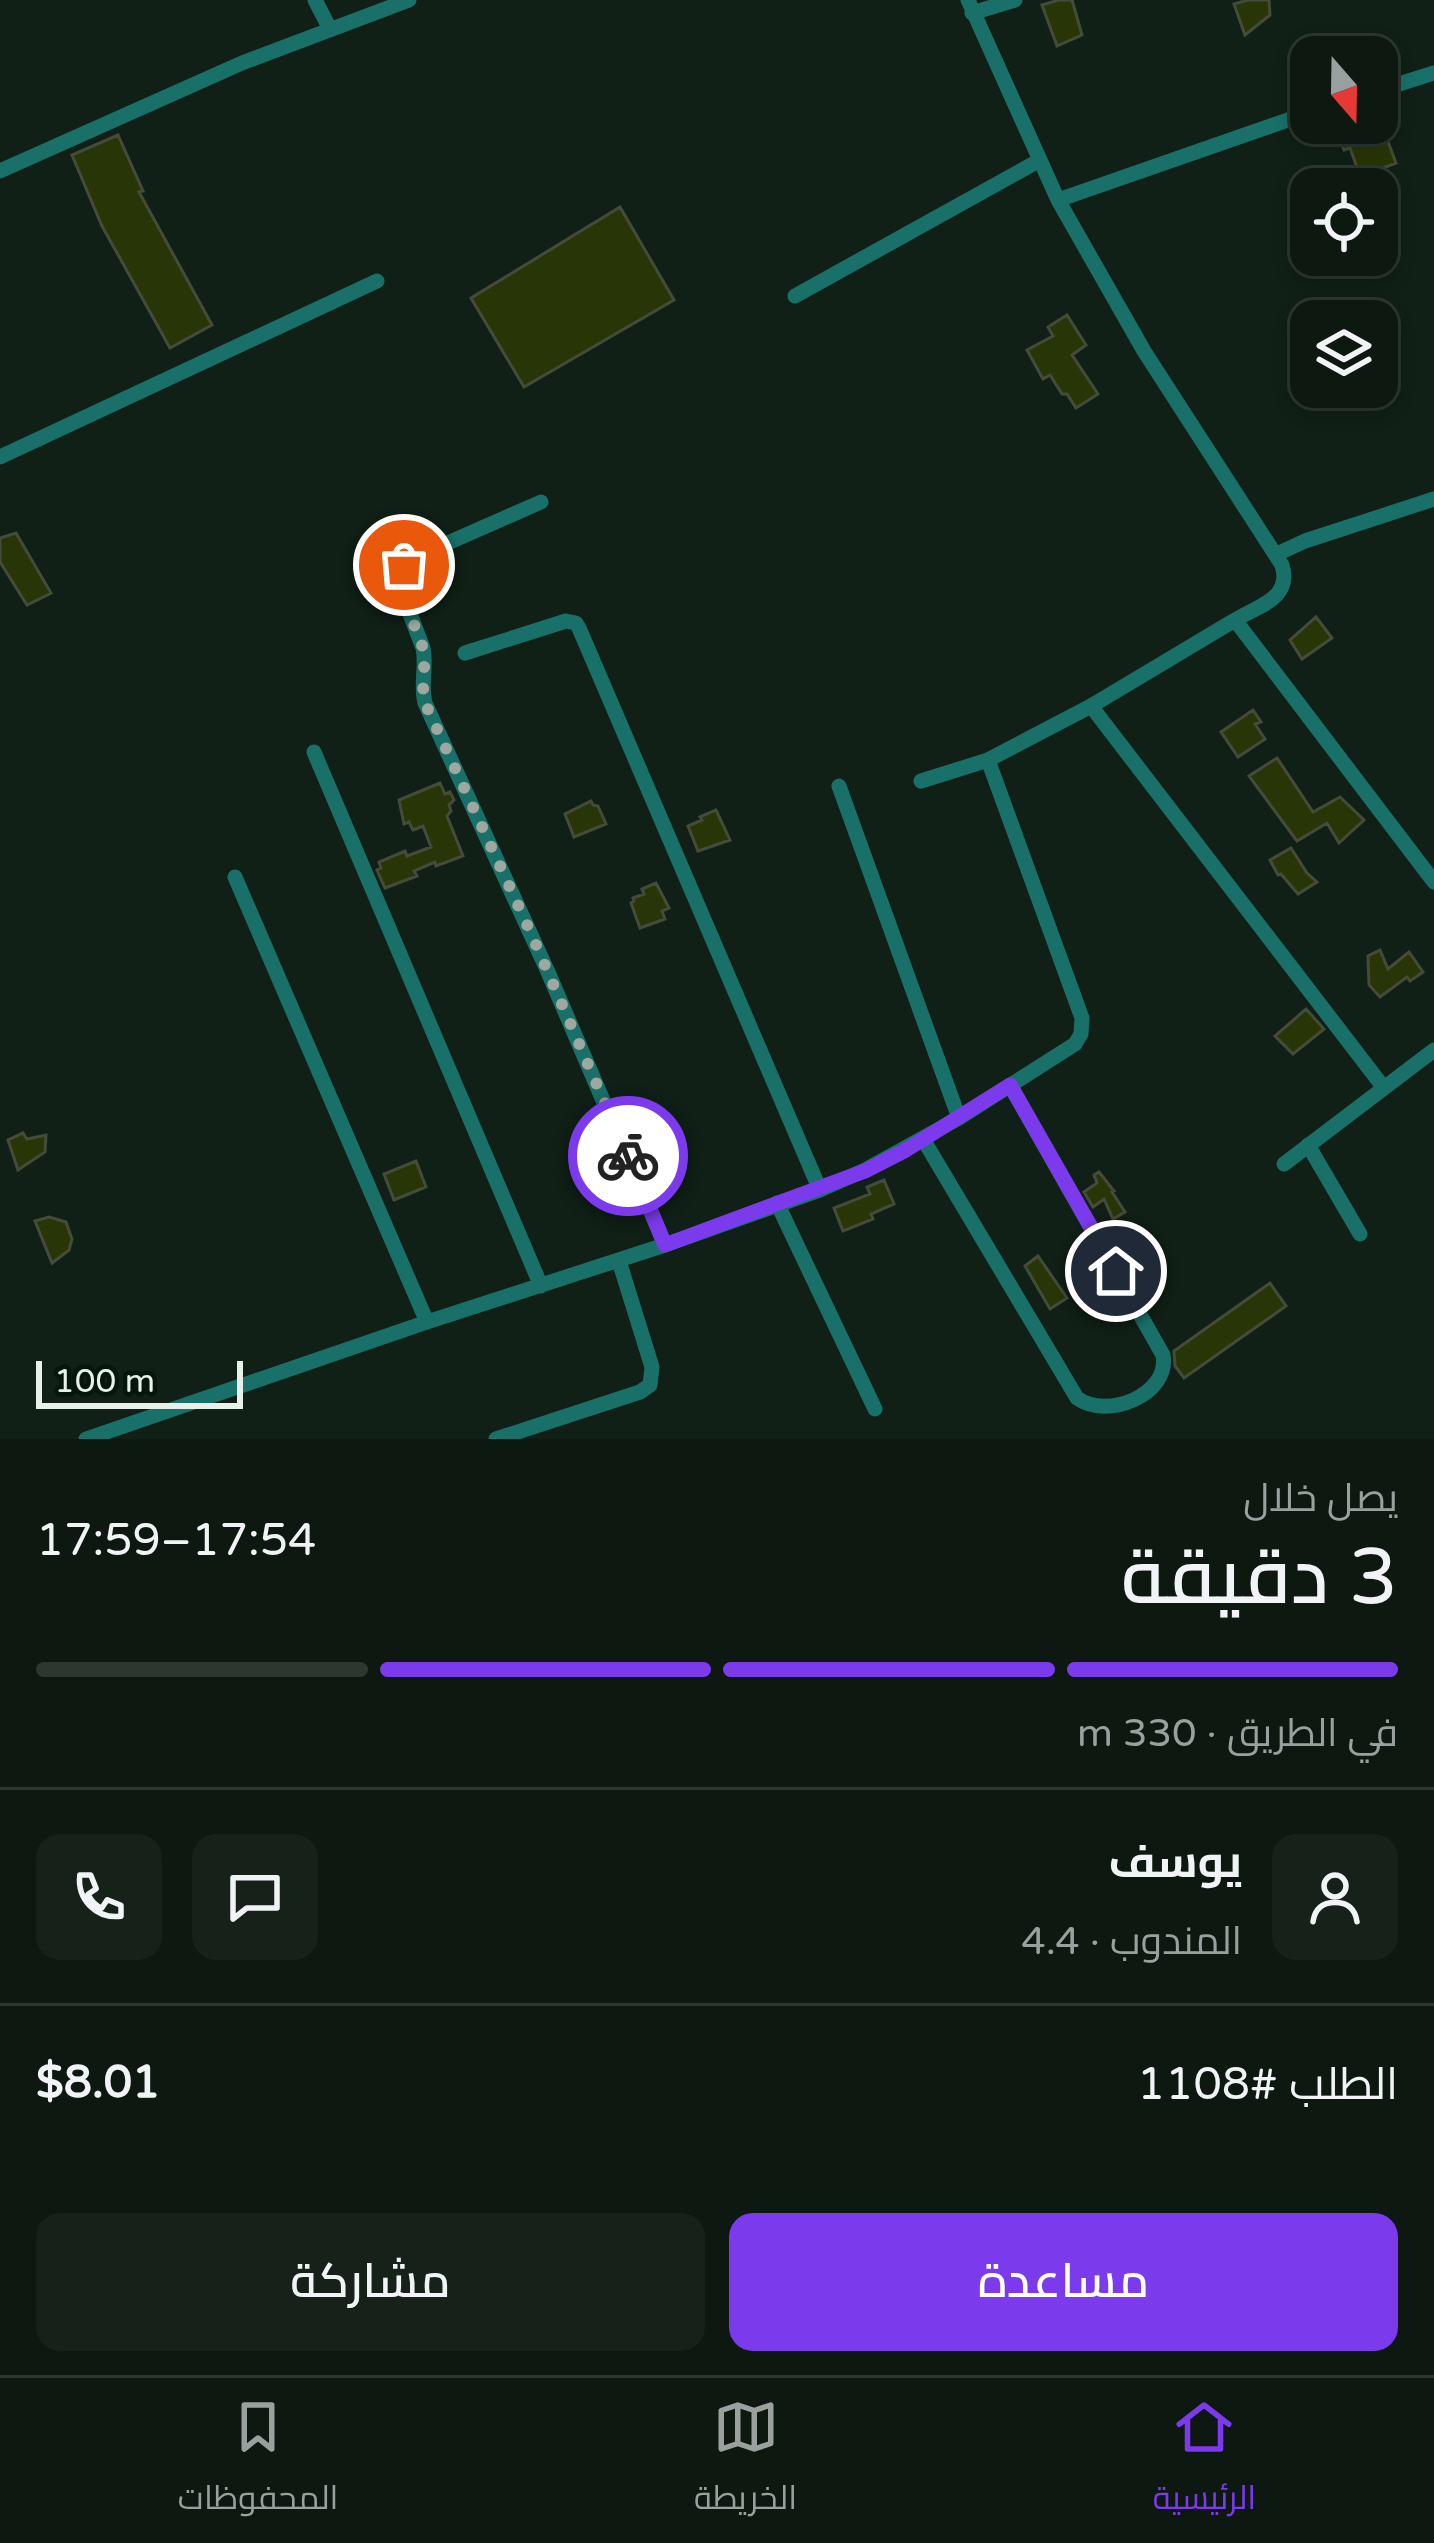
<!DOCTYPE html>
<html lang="ar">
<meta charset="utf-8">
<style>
body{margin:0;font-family:"Varela Round",Cairo,sans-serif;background:#152119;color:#f1f3f6;direction:rtl;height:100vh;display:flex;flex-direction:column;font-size:45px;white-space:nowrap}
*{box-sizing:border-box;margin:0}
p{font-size:39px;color:#9aa09f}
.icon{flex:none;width:66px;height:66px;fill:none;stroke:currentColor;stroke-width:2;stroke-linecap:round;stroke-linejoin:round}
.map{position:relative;height:1439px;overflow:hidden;direction:ltr}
.details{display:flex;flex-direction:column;background:#0c1810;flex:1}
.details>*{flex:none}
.needle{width:78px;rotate:160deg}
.fabs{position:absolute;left:1290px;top:36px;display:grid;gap:24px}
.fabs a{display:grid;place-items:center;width:108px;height:108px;border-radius:24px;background:#0c1810;box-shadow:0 6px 18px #0003,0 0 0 3px #2c3730;font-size:60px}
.scale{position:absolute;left:36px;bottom:30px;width:207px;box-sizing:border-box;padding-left:12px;border:6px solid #e7f1ea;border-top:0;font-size:33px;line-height:42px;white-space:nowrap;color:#e7f1ea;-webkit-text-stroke:9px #07160d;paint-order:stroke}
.pin{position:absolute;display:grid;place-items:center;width:102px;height:102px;color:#fff;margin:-51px;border:6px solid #fff;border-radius:50%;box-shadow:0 3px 12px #0007}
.courier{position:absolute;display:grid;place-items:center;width:120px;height:120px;margin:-60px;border:9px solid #7c3aed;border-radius:50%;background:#fff;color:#222;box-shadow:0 3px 15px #0007}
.head em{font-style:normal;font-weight:600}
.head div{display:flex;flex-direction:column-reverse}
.head{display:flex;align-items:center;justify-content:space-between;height:204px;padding:0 36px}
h1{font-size:78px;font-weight:600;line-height:90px}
.bar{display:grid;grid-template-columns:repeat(4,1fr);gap:18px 12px;align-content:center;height:144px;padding:0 36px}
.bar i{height:15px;border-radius:9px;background:#2c3730}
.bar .selected{background:#7c3aed}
.bar p{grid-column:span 4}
.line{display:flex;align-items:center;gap:30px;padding:0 36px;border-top:3px solid #2c3730}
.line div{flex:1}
.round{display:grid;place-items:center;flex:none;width:126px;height:126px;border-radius:24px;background:#152119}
.cta{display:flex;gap:24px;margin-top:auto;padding:24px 36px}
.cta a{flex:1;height:138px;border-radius:24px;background:#7c3aed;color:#fff;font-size:48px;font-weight:600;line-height:138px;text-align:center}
.cta a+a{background:#152119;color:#f1f3f6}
.dock{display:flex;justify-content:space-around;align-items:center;height:168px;border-top:3px solid #2c3730;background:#0c1810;font-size:33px;color:#9aa09f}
.dock a{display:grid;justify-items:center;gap:6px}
.dock .selected{color:#7c3aed}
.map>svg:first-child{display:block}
.building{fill:#283507;stroke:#454b3a;stroke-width:3}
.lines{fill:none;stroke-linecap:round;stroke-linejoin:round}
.minor{stroke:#197068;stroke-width:15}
.done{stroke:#9ca8a0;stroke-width:12;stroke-dasharray:0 21.6}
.route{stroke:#7c3aed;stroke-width:15}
</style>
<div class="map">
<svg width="1434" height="1439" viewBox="0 0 1434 1439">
<rect width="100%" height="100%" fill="#102016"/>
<!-- building -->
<path class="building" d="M1059 0H1072L1082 35 1057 46 1042 5Z
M1248 0H1269L1270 15 1245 35 1234 4Z
M1342 123H1381L1396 163 1369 173 1378 189H1354L1350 179 1360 176 1350 148 1344 150 1339 137 1347 134Z
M118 135 143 191 139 192 212 325 170 348 102 226 72 155Z
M620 207 674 300 524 387 471 298Z
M1067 315 1086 345 1072 355 1098 394 1076 408 1067 394H1062L1050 375 1043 379 1027 350 1053 336 1048 327Z
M16 533 51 593 27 605 0 562V538Z
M1316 617 1332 638 1302 659 1290 640Z
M1253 710 1261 722 1255 724 1265 739 1238 757 1221 732Z
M1277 758 1313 812 1340 797 1364 820 1339 843 1327 823 1297 841 1249 776Z
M440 783 445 794 450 792 454 800 449 805 451 811 447 816 463 856 436 866 435 862 414 871 417 876 385 888 377 870 381 868 379 862 405 851 407 856 431 847 423 826 413 830 409 822 404 824 399 800Z
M591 801 593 805 598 806 606 824 574 837 565 814Z
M716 810 730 840 698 851 688 826 702 820 700 817Z
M1291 848 1307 873 1317 882 1298 894 1281 874 1278 875 1270 860Z
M656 883 669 908 662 911 665 919 640 928 631 903 634 901 633 898 644 894 642 889Z
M1380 950 1388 969 1409 952 1423 972 1410 981 1407 977 1380 997 1369 985 1368 956Z
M1306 1009 1324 1029 1293 1054 1275 1036Z
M23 1133 27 1139 46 1135 45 1152 18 1170 8 1140Z
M416 1161 426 1187 394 1200 384 1174Z
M1099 1172 1114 1191 1112 1192 1125 1212 1113 1219 1104 1199 1093 1207 1084 1192 1097 1183 1094 1175Z
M884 1180 894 1204 871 1214 873 1219 843 1231 834 1208 870 1194 867 1187Z
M49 1217 66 1222 72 1239 69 1250 52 1263 35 1221Z
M1038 1256 1067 1298 1050 1309 1025 1266Z
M1270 1283 1286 1306 1184 1378 1175 1366 1174 1351Z"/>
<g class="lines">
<!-- minor -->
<path class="minor" d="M315 0 330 29
M968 0 1058 200 1144 351 1282 565C1292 598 1260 605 1235 620
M972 13 1015 0
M1377 91 1434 73
M0 171 242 63 409 0
M1058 200 1311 112
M795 296 1040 160
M0 457 377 281
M1277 554 1305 541 1434 499
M465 653 566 621 576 623 579 628 820 1190
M1091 706 1384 1088
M314 752 541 1286
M988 760 1091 706 1235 620 1434 882
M839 786 959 1118
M235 877 427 1322
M923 1139 1077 1398C1107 1420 1170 1395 1163 1355L1010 1085
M1308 1145 1360 1234
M1284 1164 1434 1050
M777 1203 875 1409
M665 1245 820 1190 865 1170 959 1118 1075 1044 1081 1034 1082 1018 988 760 921 781
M86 1439 427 1322 665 1245 548 972 425 703C420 682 427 667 423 648L399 585 400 570 409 560 541 502
M496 1439 640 1392 650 1385 652 1367 619 1261"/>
</g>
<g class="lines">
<!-- done -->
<path class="done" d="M404 565 398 576 399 585 423 648C427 667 420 682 425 703L530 931 628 1156"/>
<!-- route -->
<path class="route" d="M628 1156 665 1245 865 1171 906 1150 1010 1085 1116 1271"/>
</g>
</svg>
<div class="fabs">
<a><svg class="needle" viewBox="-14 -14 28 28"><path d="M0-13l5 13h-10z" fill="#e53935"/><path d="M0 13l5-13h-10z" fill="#9aa09f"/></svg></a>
<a><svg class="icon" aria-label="locate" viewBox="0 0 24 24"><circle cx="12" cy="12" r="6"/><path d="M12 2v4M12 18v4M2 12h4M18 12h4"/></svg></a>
<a><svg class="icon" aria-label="layers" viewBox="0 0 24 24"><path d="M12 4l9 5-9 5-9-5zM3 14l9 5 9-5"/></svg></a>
</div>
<div class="scale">100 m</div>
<div class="pin" style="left:404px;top:565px;background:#ea580c"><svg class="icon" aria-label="bag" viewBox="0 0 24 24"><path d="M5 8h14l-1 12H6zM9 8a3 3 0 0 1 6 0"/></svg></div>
<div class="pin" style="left:1116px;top:1271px;background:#1f2937"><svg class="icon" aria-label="home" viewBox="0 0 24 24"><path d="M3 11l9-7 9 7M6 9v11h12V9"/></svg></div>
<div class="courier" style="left:628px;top:1156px"><svg class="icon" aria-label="bike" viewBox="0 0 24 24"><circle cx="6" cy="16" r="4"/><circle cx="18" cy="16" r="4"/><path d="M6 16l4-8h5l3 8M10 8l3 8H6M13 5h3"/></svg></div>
</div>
<section class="details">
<div class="head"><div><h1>3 دقيقة</h1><p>يصل خلال</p></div><em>17:54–17:59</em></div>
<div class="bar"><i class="selected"></i><i class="selected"></i><i class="selected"></i><i></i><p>في الطريق · 330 m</p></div>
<div class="line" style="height:216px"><a class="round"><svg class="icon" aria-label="person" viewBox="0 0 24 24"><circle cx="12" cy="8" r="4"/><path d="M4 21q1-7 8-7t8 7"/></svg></a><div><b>يوسف</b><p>المندوب · 4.4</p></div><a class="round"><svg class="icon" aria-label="chat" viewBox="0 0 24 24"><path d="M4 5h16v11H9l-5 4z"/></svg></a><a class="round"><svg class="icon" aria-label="phone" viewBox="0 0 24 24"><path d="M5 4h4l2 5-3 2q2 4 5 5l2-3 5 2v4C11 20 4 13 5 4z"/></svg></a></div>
<div class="line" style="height:156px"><div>الطلب #1108</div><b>$8.01</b></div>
<div class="cta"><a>مساعدة</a><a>مشاركة</a></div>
</section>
<nav class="dock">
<a class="selected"><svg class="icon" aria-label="home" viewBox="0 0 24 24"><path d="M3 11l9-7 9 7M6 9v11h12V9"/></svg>الرئيسية</a>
<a><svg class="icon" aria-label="map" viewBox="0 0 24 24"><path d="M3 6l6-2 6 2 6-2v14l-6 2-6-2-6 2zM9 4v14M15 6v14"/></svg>الخريطة</a>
<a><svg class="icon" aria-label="saved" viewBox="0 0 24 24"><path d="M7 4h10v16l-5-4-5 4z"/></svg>المحفوظات</a>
</nav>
